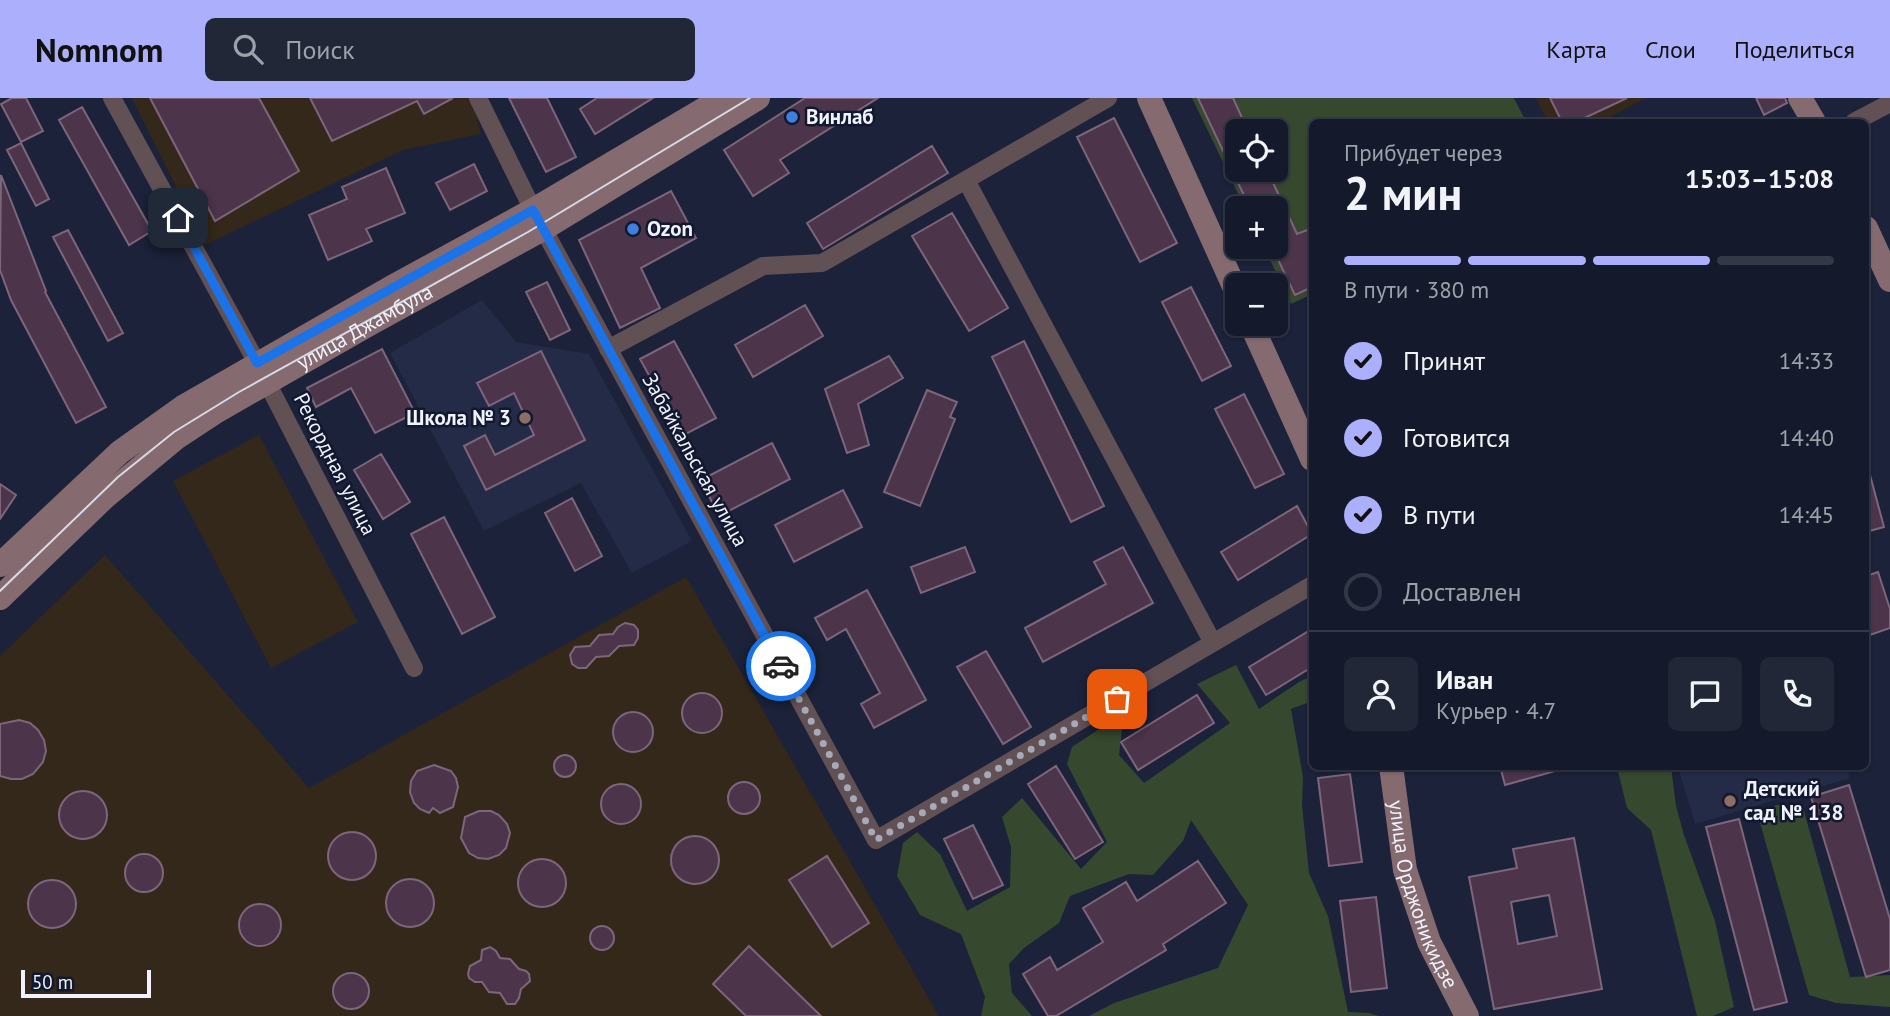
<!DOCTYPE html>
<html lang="ru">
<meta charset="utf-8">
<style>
body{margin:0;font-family:"PT Sans",sans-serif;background:#212737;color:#f1f3f6;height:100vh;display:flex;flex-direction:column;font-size:26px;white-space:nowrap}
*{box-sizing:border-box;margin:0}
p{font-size:23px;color:#9da1a9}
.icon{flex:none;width:38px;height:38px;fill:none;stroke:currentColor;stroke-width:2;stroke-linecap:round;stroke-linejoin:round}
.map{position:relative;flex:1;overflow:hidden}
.side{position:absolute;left:1309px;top:21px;width:560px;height:651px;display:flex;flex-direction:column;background:#141a2b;border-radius:10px;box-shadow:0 2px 5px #0004,0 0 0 2px #333847}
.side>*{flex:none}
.buttons{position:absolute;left:1225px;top:21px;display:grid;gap:14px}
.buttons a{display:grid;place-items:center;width:63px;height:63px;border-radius:10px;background:#141a2b;box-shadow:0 2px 5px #0004,0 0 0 2px #333847;font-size:35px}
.scale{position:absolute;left:21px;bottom:18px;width:130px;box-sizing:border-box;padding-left:7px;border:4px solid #f0f3fd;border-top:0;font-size:19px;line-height:24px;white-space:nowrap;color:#f0f3fd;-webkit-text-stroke:5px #12182e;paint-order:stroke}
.pin{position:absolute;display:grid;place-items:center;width:60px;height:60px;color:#fff;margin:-30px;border-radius:14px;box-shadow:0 4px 10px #0006}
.courier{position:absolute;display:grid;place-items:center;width:70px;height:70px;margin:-35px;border:5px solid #1a73e8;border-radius:50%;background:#fff;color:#222;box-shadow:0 2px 9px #0007}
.overview em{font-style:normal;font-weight:800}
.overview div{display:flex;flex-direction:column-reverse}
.overview{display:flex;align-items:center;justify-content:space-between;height:119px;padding:0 35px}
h1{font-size:46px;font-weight:800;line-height:52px}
.bar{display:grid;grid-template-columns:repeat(4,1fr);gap:10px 7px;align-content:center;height:84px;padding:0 35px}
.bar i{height:9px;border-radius:5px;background:#333847}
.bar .selected{background:#acaffb}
.bar p{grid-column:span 4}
.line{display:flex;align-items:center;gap:18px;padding:0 35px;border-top:2px solid #333847}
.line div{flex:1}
.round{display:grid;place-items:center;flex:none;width:74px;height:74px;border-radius:10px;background:#212737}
ol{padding:0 35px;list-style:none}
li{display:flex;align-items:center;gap:21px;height:77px}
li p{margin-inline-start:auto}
li .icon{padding:7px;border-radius:50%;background:#acaffb;color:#111;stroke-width:4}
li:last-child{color:#9da1a9}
li i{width:38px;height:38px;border:4px solid #333847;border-radius:50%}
header{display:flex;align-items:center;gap:42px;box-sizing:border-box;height:98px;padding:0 35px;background:#acaffb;color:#111}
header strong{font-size:33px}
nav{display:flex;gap:38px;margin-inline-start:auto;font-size:24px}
.search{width:490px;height:63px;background:#212737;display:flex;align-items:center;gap:18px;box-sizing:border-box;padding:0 24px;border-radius:10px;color:#9da1a9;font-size:26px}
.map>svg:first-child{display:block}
.industrial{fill:#34281a}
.built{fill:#232b47}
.green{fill:#36492f;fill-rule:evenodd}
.building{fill:#4c344b;stroke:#7d657b;stroke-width:2;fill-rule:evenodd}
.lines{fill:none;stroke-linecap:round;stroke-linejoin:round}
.street{stroke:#625154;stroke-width:18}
.secondary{stroke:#856b70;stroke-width:24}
.tram{stroke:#d7dbe6;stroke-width:2}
.done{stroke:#a5aab8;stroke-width:7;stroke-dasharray:0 12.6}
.route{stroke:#1a73e8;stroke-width:9}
.shop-dot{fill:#3f7fe0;stroke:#12182e;stroke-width:2.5}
.education-dot{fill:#8d6e63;stroke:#12182e;stroke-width:2.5}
.labels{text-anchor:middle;stroke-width:5;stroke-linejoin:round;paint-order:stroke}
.poi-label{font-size:21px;font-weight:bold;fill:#f0f3fd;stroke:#12182e;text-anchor:start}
.street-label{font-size:21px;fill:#f0f3fd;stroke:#12182e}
</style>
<header>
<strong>Nomnom</strong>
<div class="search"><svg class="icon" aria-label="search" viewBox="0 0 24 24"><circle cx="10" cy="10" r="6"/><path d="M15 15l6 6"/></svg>Поиск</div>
<nav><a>Карта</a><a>Слои</a><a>Поделиться</a></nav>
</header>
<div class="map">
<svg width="1890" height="918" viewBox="0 0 1890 918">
<rect width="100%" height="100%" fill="#1b2239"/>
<!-- industrial -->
<path class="industrial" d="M132 0H471L481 36 403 52 205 147Z
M1536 0H1646L1600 24H1548Z
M259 337 358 524 271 570 173 383Z
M105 457 309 690 686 479 939 918H0V558Z"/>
<!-- built -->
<path class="built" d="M482 202 516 244 589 256 692 443 632 475 581 385 484 433 390 255Z
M1678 669H1846L1850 680 1695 726Z"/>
<!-- green -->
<path class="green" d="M1192 0H1514L1526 24H1312V196L1291 206 1264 149H1276V110H1245ZM1237 33H1276V72H1237Z
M1236 567 1259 611 1299 584 1312 578V603L1291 611 1303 679 1302 707 1309 775 1328 818 1348 914 1369 915 1379 918H1089L1114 905 1218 870 1248 807 1191 722 1183 743 1153 777 1129 776 1070 798 1059 825 1024 850 1009 866 1012 895 1032 918H981L985 899 961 836 920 817 897 778 903 745 917 734 940 756 967 813 1010 789 1011 749 1002 719 1022 700 1081 771 1107 744 1067 666 1072 649 1113 622 1123 624 1119 657 1144 685 1230 625 1197 586Z
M1617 669H1671L1676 708 1684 737 1715 823 1734 909 1713 918H1697L1651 732 1627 710Z
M1802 706 1850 879 1890 877V909L1836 905 1809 897 1759 721 1776 707Z"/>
<!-- building -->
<path class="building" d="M12 0H26L43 33 21 44 1 6Z
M150 0H259L299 73 215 123Z
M310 0H453L424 16 417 3 332 43Z
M509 0H547L576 59 546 74Z
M597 0H653L595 36 580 11Z
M805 0H878L780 62 789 75 753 98 724 52Z
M1198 0H1233L1248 33H1237V72H1267L1297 136 1307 132 1312 143V189L1295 197 1272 149H1276V110H1250Z
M1550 0H1627L1576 24H1562Z
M1756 0H1785L1787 5 1764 17Z
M82 9 152 133 129 147 59 22Z
M1114 20 1177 145 1140 164 1077 39Z
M21 45 49 101 36 108 7 52Z
M932 48 948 75 823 151 807 125Z
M474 66 487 93 450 112 436 85Z
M386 70 405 115 366 131 372 143 328 162 309 117 347 101 342 89Z
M1 77 46 193 45 194 106 309 76 325 11 202 0 172Z
M671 93 696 140 641 170 660 210 620 230 579 142Z
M952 115 1008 210 969 233 912 138Z
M68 132 123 235 108 243 53 139Z
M547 184 570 232 550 242 526 194Z
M1191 189 1231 268 1202 283 1162 204Z
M805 207 823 238 753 279 735 247Z
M674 243 716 320 682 338 640 261Z
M1024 243 1104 408 1071 424 992 259Z
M382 251 415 315 375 335 351 290 316 309 307 290Z
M541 253 585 342 486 392 464 348 485 337 495 357 534 337 514 295 489 308 477 285Z
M889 258 903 280 858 306 869 347 847 355 825 291Z
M927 292 957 304 950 319 955 321 920 408 884 394Z
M1244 296 1284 376 1255 390 1215 311Z
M772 345 790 381 719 418 701 382Z
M381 356 410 404 383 421 354 372Z
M1866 377H1870L1884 429 1866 434Z
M0 386 16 397 0 421Z
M843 392 862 429 794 464 775 427Z
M572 400 602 458 575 473 545 415Z
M1297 408 1312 436 1238 482 1221 454Z
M444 419 495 519 462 536 411 436Z
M965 449 975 474 921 495 911 469Z
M1123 449 1153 505 1043 564 1025 530 1106 486 1094 464Z
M1878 474 1890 511V530L1870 537 1866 522V478Z
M867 492 926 602 874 630 861 606 880 595 846 531 827 542 815 520Z
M625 525 634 527 638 532V540L634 547 619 548 609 558 596 559 586 570H578L572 566 570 557 575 549 590 548 599 537 613 536 618 529Z
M1312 531V569L1266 597 1249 569Z
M986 553 1031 629 1003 646 957 569Z
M682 615a20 20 0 1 1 40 0a20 20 0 1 1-40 0Z
M1197 597 1214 625 1138 672 1121 644Z
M613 634a20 20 0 1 1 40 0a20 20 0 1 1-40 0Z
M19 622 30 625 38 632 44 642 46 653 43 664 33 676 22 681H11L0 678V626Z
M554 668a11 11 0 1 1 22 0a11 11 0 1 1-22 0Z
M434 667 451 673 456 680 458 689 453 709 440 715 433 710 429 715 420 711 414 705 410 694 411 683 417 673Z
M1056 668 1103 744 1075 761 1028 686Z
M1500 668H1554L1555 673 1505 687Z
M1350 676 1362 764 1329 768 1318 680Z
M728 700a16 16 0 1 1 32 0a16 16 0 1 1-32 0Z
M601 706a20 20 0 1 1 40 0a20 20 0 1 1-40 0Z
M1849 687 1890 821V872L1866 879 1811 699Z
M59 717a24 24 0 1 1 48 0a24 24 0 1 1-48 0Z
M479 713H491L499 717 507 726 510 735 506 750 499 757 488 761 478 760 469 755 461 740 465 719Z
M1739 721 1787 904 1754 912 1706 729Z
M973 727 1003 787 973 801 944 741Z
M328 758a24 24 0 1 1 48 0a24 24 0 1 1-48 0Z
M671 762a24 24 0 1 1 48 0a24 24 0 1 1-48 0Z
M1574 740 1602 891 1494 911 1469 779 1517 770 1513 751ZM1549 797 1557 838 1518 846 1511 804Z
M125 775a19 19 0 1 1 38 0a19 19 0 1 1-38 0Z
M827 758 869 825 832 849 789 782Z
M518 785a24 24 0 1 1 48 0a24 24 0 1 1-48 0Z
M1198 763 1226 805 1163 846 1166 852 1056 918H1048L1023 876 1050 859 1057 872 1103 844 1083 810 1126 784 1137 803Z
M386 805a24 24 0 1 1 48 0a24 24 0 1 1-48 0Z
M28 806a24 24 0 1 1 48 0a24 24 0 1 1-48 0Z
M1376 799 1387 890 1351 894 1340 803Z
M239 827a21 21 0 1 1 42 0a21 21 0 1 1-42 0Z
M590 840a12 12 0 1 1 24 0a12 12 0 1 1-24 0Z
M749 848 821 918H746L713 886Z
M490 849 496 853 500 860 510 861 519 871 526 873 529 876 530 883 521 891 519 900 515 906H507L500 895 489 894 482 884H475L469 880 468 876 470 868 481 862 482 852Z
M333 893a18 18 0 1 1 36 0a18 18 0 1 1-36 0Z"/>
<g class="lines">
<!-- street -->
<path class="street" d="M112 0 257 265 414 570
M478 0 533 112 876 742 1312 487
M1854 24 1890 5
M966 82 1213 545
M608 251 763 168 822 165 1108 0"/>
<!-- secondary -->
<g class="secondary">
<path d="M1149 0 1237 195"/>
<path d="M1800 0 1814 24"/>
<path d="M1866 130 1890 182"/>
<path d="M1251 226 1312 361"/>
<path d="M0 467 120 354 183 309 394 188 533 112 723 0"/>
<path id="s1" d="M0 500 105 399 176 340 217 313 371 225 543 131 758 0"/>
<path id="s2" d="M1391 668 1405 772 1429 844 1467 918"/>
</g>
<!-- tram -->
<path class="tram" d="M0 493 118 379 174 334 239 294 528 134 750 0"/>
</g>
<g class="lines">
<!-- done -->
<path class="done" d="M781 568 876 742 1117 601"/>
<!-- route -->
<path class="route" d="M178 120 257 265 533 112 781 568"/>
</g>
<!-- markers -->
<g class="shop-dot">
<circle cx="792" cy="19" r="7"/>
<circle cx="633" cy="131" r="7"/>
</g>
<g class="education-dot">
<circle cx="525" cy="320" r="7"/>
<circle cx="1730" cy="703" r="7"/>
</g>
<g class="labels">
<!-- poi labels -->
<g class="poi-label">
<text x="806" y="26">Винлаб</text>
<text x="647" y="138">Ozon</text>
<text x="511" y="327" text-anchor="end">Школа № 3</text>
<text x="1744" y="698">Детский<tspan x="1744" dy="24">сад № 138</tspan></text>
</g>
<!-- street labels -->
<g class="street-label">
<text dy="7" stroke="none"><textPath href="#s1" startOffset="457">улица Джамбула</textPath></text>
<text transform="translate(695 362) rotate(61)" y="7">Забайкальская улица</text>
<text transform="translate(335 366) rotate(63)" y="7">Рекордная улица</text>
<text dy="7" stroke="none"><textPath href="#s2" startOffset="133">улица Орджоникидзе</textPath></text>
</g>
</g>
</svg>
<div class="buttons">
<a><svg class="icon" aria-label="locate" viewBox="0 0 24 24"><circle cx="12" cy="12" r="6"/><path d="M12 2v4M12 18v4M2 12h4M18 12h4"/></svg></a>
<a>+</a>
<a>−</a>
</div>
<div class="scale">50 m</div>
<div class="pin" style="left:1117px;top:601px;background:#ea580c"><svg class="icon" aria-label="bag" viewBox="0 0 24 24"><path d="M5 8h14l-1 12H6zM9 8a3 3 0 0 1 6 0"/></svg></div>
<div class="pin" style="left:178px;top:120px;background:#1f2937"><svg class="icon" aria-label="home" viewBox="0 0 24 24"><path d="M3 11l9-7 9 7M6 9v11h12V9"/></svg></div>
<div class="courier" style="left:781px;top:568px"><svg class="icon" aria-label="car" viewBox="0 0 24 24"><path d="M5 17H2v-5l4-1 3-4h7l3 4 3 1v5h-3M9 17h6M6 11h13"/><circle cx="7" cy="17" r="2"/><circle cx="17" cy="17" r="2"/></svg></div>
<section class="side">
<div class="overview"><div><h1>2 мин</h1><p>Прибудет через</p></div><em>15:03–15:08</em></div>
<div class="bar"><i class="selected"></i><i class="selected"></i><i class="selected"></i><i></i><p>В пути · 380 m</p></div>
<ol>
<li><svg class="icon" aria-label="check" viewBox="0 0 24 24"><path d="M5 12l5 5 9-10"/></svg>Принят<p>14:33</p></li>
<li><svg class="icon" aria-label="check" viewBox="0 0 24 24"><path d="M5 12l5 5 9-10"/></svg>Готовится<p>14:40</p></li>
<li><svg class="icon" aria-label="check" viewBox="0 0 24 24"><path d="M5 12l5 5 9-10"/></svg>В пути<p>14:45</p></li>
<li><i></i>Доставлен</li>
</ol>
<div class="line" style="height:126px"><a class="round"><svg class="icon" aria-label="person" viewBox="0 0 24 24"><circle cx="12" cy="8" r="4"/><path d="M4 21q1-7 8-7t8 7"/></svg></a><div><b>Иван</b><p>Курьер · 4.7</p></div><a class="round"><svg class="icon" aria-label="chat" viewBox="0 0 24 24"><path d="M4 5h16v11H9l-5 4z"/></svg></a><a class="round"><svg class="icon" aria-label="phone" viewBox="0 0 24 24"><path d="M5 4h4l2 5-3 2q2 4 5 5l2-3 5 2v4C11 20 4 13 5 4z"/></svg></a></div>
</section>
</div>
